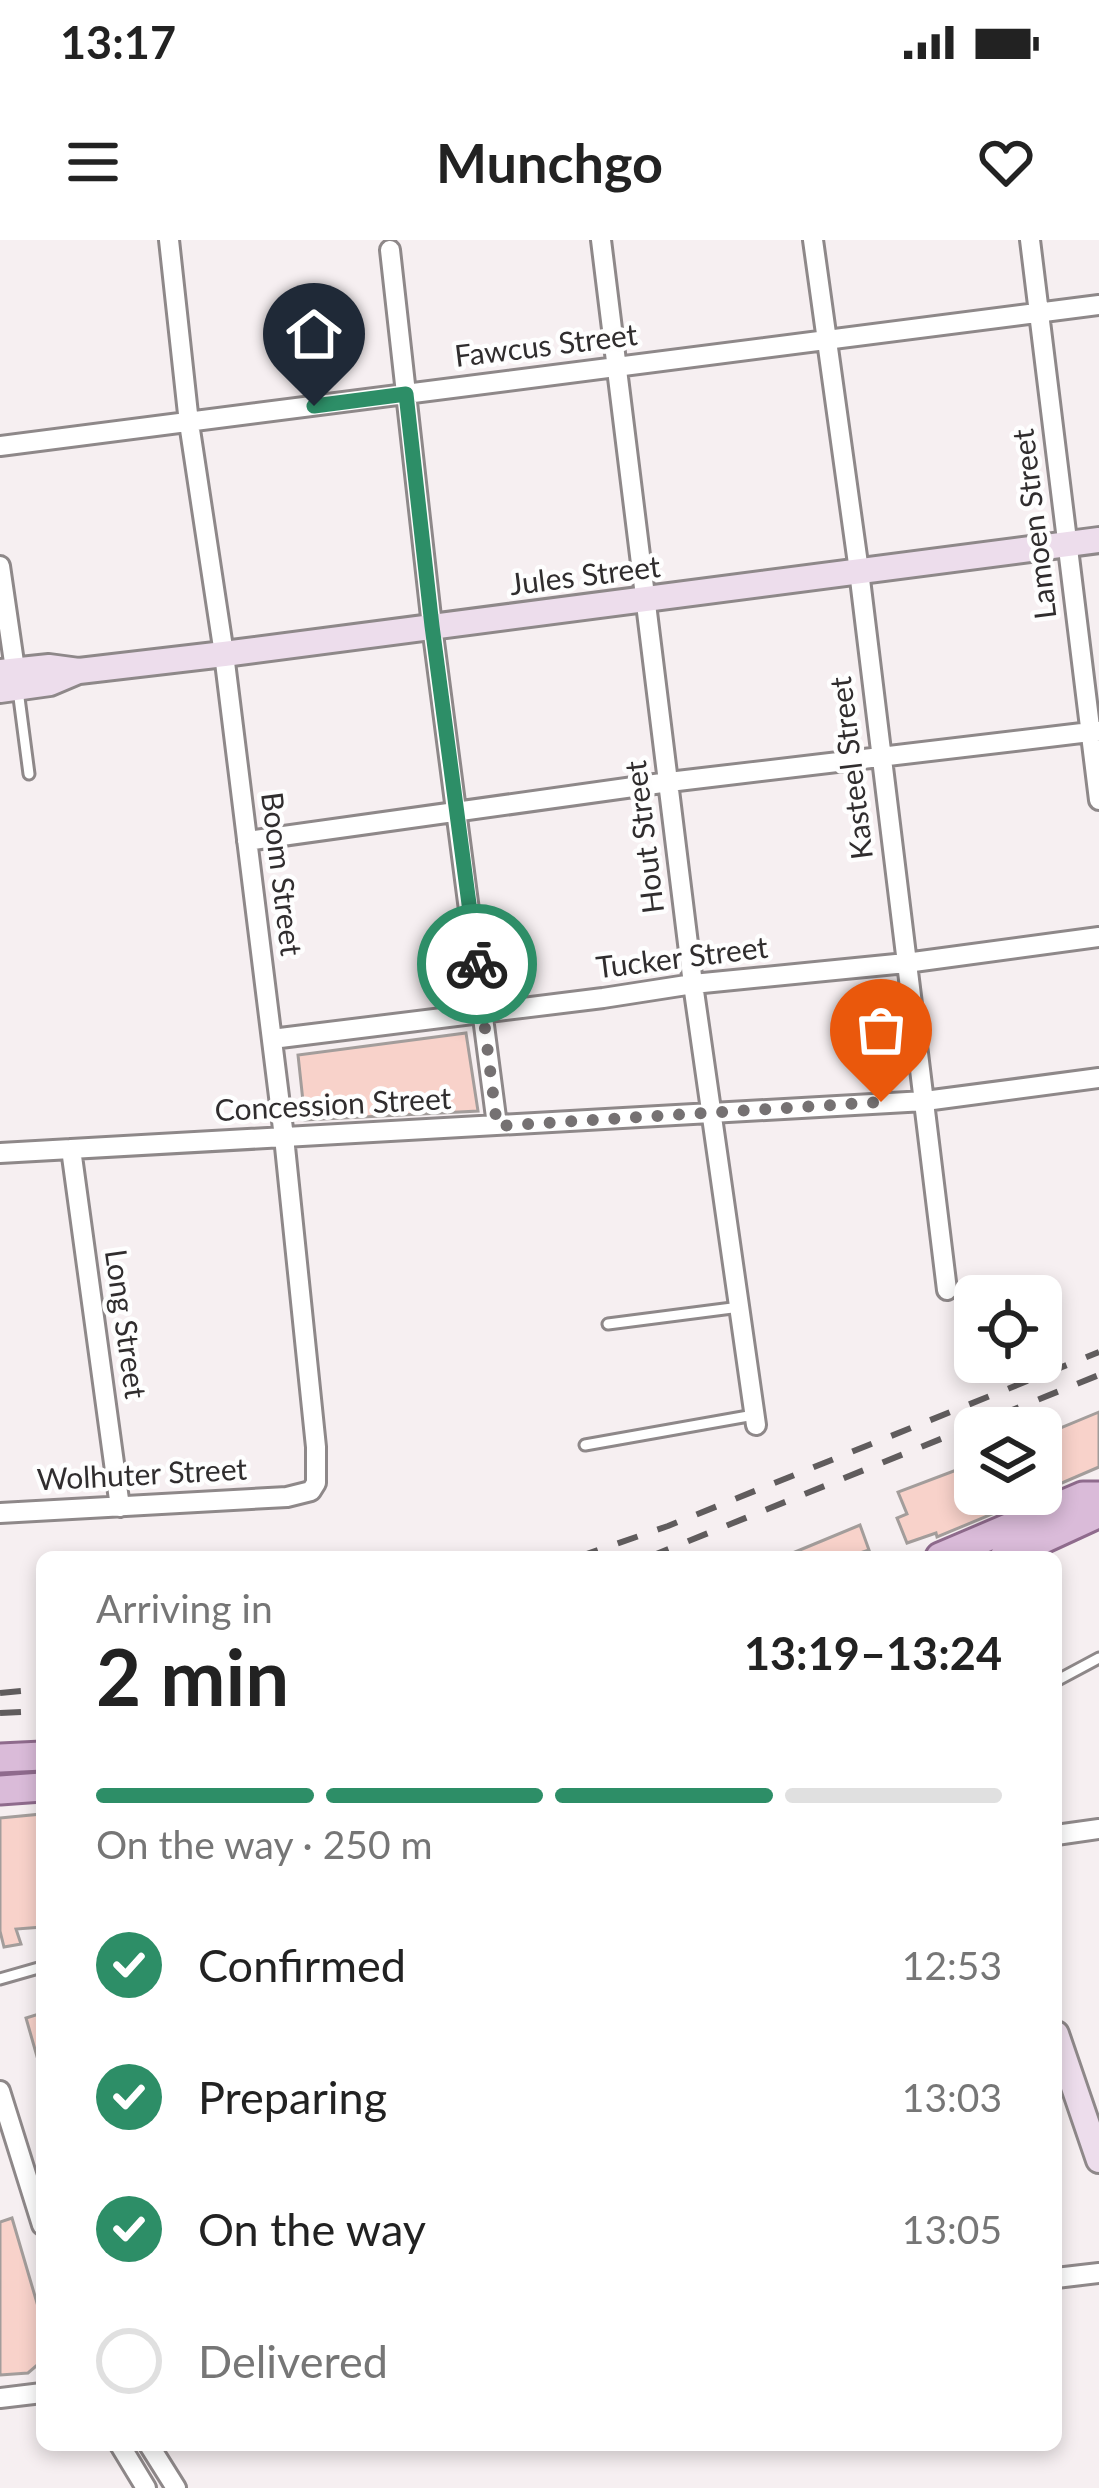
<!DOCTYPE html>
<meta charset="utf-8">
<style>
body{margin:0;font-family:Lato,sans-serif;background:#f6f6f6;color:#222;height:100vh;display:flex;flex-direction:column;font-size:45px;white-space:nowrap}
*{box-sizing:border-box;margin:0}
p{font-size:39px;color:#767676}
.icon{flex:none;width:66px;height:66px;fill:none;stroke:currentColor;stroke-width:2;stroke-linecap:round;stroke-linejoin:round}
.map{position:relative;flex:1;overflow:hidden}
.side{position:absolute;left:36px;top:1311px;width:1026px;height:900px;display:flex;flex-direction:column;background:#fff;border-radius:18px;box-shadow:0 6px 18px #0003}
.side>*{flex:none}
.buttons{position:absolute;left:954px;top:1035px;display:grid;gap:24px}
.buttons a{display:grid;place-items:center;width:108px;height:108px;border-radius:18px;background:#fff;box-shadow:0 6px 18px #0003;font-size:60px}
.pin{position:absolute;display:grid;place-items:center;width:102px;height:102px;color:#fff;margin:-123px -51px;border-radius:50% 50% 50% 0;rotate:-45deg;box-shadow:0 0 12px #0007}
.pin .icon{rotate:45deg}
.courier{position:absolute;display:grid;place-items:center;width:120px;height:120px;margin:-60px;border:9px solid #2d8e67;border-radius:50%;background:#fff;color:#222;box-shadow:0 3px 15px #0007}
.summary em{font-style:normal;font-weight:700}
.summary div{display:flex;flex-direction:column-reverse}
.summary{display:flex;align-items:center;justify-content:space-between;height:204px;padding:0 60px}
h1{font-size:78px;font-weight:700;line-height:90px}
.bar{display:grid;grid-template-columns:repeat(4,1fr);gap:18px 12px;align-content:center;height:144px;padding:0 60px}
.bar i{height:15px;border-radius:9px;background:#e0e0e0}
.bar .selected{background:#2d8e67}
.bar p{grid-column:span 4}
ol{padding:0 60px;list-style:none}
li{display:flex;align-items:center;gap:36px;height:132px}
li p{margin-inline-start:auto}
li .icon{padding:12px;border-radius:50%;background:#2d8e67;color:#fff;stroke-width:4}
li:last-child{color:#767676}
li i{width:66px;height:66px;border:6px solid #e0e0e0;border-radius:50%}
.status{display:flex;justify-content:space-between;align-items:center;height:84px;padding:0 60px;background:#fff;direction:ltr}
.status svg{height:33px;fill:currentColor}
header{display:flex;justify-content:space-between;align-items:center;height:156px;padding:0 60px;background:#fff;font-size:54px;font-weight:700}
.map>svg:first-child{display:block}
.building{fill:#f8d2ca;stroke:#a39d9b;stroke-width:3}
.lines{fill:none;stroke-linecap:round;stroke-linejoin:round}
.service-casing{stroke:#8e8889;stroke-width:15}
.minor-casing{stroke:#8e8889;stroke-width:24}
.secondary-casing{stroke:#8e8889;stroke-width:30}
.primary-casing{stroke:#8f6b8d;stroke-width:33}
.service{stroke:#fff;stroke-width:9}
.minor{stroke:#fff;stroke-width:18}
.secondary{stroke:#edddec;stroke-width:24}
.primary{stroke:#dabbd9;stroke-width:27}
.rail{stroke:#605c5d;stroke-width:6;stroke-dasharray:21 21;stroke-linecap:butt}
.done{stroke:#757172;stroke-width:12;stroke-dasharray:0 21.6}
.route{stroke:#2d8e67;stroke-width:15}
.labels{text-anchor:middle;stroke-width:9;stroke-linejoin:round;paint-order:stroke}
.street-label{font-size:30px;fill:#302d2e;stroke:#fefefe}
</style>
<div class="status"><b>13:17</b><svg viewBox="0 0 49 12"><path d="M0 12V9h3v3zM5 12V6h3v6zM10 12V3h3v9zM15 12V0h3v12zM26 1h20v11H26zM47 4h2v5h-2z"/></svg></div>
<header><svg class="icon" aria-label="menu" viewBox="0 0 24 24"><path d="M4 6h16M4 12h16M4 18h16"/></svg>Munchgo<svg class="icon" aria-label="heart" viewBox="0 0 24 24"><path d="M12 20l-8-8c-3-5 5-10 8-4 3-6 11-1 8 4z"/></svg></header>
<div class="map">
<svg width="1099" height="2248" viewBox="0 0 1099 2248">
<rect width="100%" height="100%" fill="#f6eff1"/>
<!-- building -->
<path class="building" d="M466 793 478 871 305 880 298 815Z
M1099 1172V1227L1041 1252V1196Z
M975 1223V1254H1040L937 1297 936 1293 907 1303 897 1278 907 1274 898 1252Z
M860 1285 869 1310 848 1317H783Z
M42 1574V1687L16 1689 21 1704 4 1707 0 1691V1578Z
M42 1773V1820H38L26 1778Z
M12 1978 42 2080V2121L28 2133 0 2135V1982Z"/>
<g class="lines">
<!-- service casing -->
<g class="service-casing">
<path id="service" d="M18 450 29 534
M608 1084 740 1067
M585 1205 754 1175
M1056 1441 1099 1418
M0 1739 42 1727"/>
</g>
<!-- minor casing -->
<g class="minor-casing">
<path id="minor" d="M601 0 693 744 756 1185
M813 0 859 331 947 1050
M1030 0 1099 560
M390 10 432 386 497 885
M0 206 1099 65
M0 326 17 443
M247 601 669 542 1099 491
M272 799 603 758 693 744 906 723 1099 697
M71 909 120 1267
M0 913 925 861 1099 838
M0 1273 287 1257 311 1251 316 1243V1207L284 897 224 414 189 183 169 0
M1056 1595 1099 1589
M0 1851 42 1985
M1056 2038 1099 2033
M0 2158 42 2153
M120 2205 146 2248
M149 2205 176 2248"/>
</g>
<!-- secondary casing -->
<g class="secondary-casing">
<path id="secondary" d="M0 432 49 427 79 431 224 414 1099 300
M0 450 50 443 76 432
M1056 1794 1099 1920"/>
</g>
<!-- primary casing -->
<g class="primary-casing">
<path id="primary" d="M940 1317 1083 1256H1099
M1004 1317 1093 1276 1099 1266
M0 1518 42 1516
M0 1550 42 1547"/>
</g>
<!-- service -->
<use href="#service" class="service"/>
<!-- minor -->
<use href="#minor" class="minor"/>
<!-- secondary -->
<use href="#secondary" class="secondary"/>
<!-- primary -->
<use href="#primary" class="primary"/>
<!-- rail -->
<path class="rail" d="M578 1317 668 1286 1099 1112
M649 1317 1099 1135
M0 1453 42 1449
M0 1473 42 1471"/>
</g>
<g class="lines">
<!-- done -->
<path class="done" d="M477 724 497 886 881 862"/>
<!-- route -->
<path class="route" d="M314 166 406 154 432 386 477 724"/>
</g>
<g class="labels">
<!-- street labels -->
<g class="street-label">
<text transform="translate(546 106) rotate(-7)" y="10">Fawcus Street</text>
<text transform="translate(1035 284) rotate(-97)" y="10">Lamoen Street</text>
<text transform="translate(585 336) rotate(-7)" y="10">Jules Street</text>
<text transform="translate(852 528) rotate(-97)" y="10">Kasteel Street</text>
<text transform="translate(645 597) rotate(-97)" y="10">Hout Street</text>
<text transform="translate(281 634) rotate(83)" y="10">Boom Street</text>
<text transform="translate(682 718) rotate(-7)" y="10">Tucker Street</text>
<text transform="translate(333 865) rotate(-3)" y="10">Concession Street</text>
<text transform="translate(125 1084) rotate(82)" y="10">Long Street</text>
<text transform="translate(142 1235) rotate(-3)" y="10">Wolhuter Street</text>
</g>
</g>
</svg>
<div class="buttons">
<a><svg class="icon" aria-label="locate" viewBox="0 0 24 24"><circle cx="12" cy="12" r="6"/><path d="M12 2v4M12 18v4M2 12h4M18 12h4"/></svg></a>
<a><svg class="icon" aria-label="layers" viewBox="0 0 24 24"><path d="M12 4l9 5-9 5-9-5zM3 14l9 5 9-5"/></svg></a>
</div>
<div class="pin" style="left:881px;top:862px;background:#ea580c"><svg class="icon" aria-label="bag" viewBox="0 0 24 24"><path d="M5 8h14l-1 12H6zM9 8a3 3 0 0 1 6 0"/></svg></div>
<div class="pin" style="left:314px;top:166px;background:#1f2937"><svg class="icon" aria-label="home" viewBox="0 0 24 24"><path d="M3 11l9-7 9 7M6 9v11h12V9"/></svg></div>
<div class="courier" style="left:477px;top:724px"><svg class="icon" aria-label="bike" viewBox="0 0 24 24"><circle cx="6" cy="16" r="4"/><circle cx="18" cy="16" r="4"/><path d="M6 16l4-8h5l3 8M10 8l3 8H6M13 5h3"/></svg></div>
<section class="side">
<div class="summary"><div><h1>2 min</h1><p>Arriving in</p></div><em>13:19–13:24</em></div>
<div class="bar"><i class="selected"></i><i class="selected"></i><i class="selected"></i><i></i><p>On the way · 250 m</p></div>
<ol>
<li><svg class="icon" aria-label="check" viewBox="0 0 24 24"><path d="M5 12l5 5 9-10"/></svg>Confirmed<p>12:53</p></li>
<li><svg class="icon" aria-label="check" viewBox="0 0 24 24"><path d="M5 12l5 5 9-10"/></svg>Preparing<p>13:03</p></li>
<li><svg class="icon" aria-label="check" viewBox="0 0 24 24"><path d="M5 12l5 5 9-10"/></svg>On the way<p>13:05</p></li>
<li><i></i>Delivered</li>
</ol>
</section>
</div>
